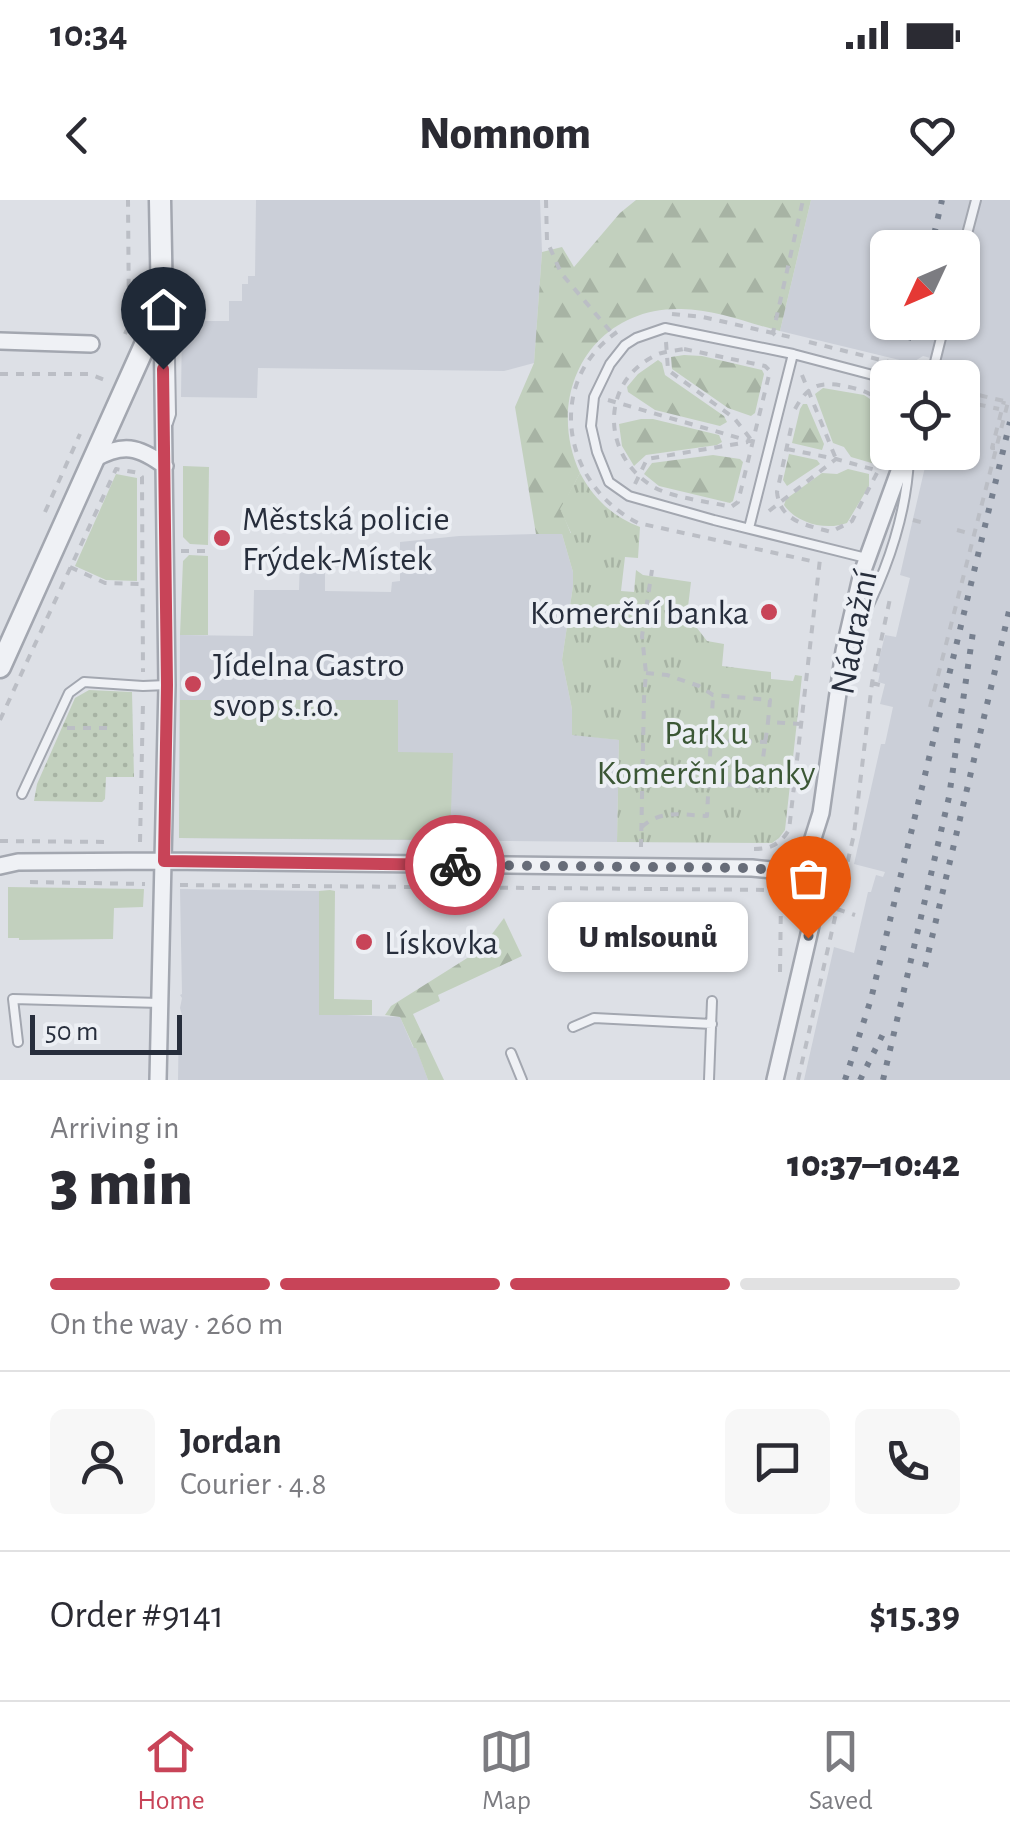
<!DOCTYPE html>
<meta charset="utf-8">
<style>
body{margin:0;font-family:"Alegreya Sans",sans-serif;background:#f7f7f7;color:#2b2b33;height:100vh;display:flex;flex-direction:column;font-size:38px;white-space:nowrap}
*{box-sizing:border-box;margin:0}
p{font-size:32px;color:#7c7c81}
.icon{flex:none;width:55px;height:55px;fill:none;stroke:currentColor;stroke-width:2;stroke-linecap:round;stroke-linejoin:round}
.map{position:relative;height:880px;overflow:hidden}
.sheet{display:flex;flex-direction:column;background:#fff;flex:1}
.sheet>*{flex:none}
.needle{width:65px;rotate:226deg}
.fabs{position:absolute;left:870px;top:30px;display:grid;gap:20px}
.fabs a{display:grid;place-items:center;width:110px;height:110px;border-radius:15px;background:#fff;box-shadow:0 2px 8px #0004;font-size:50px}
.scale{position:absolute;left:30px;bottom:25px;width:152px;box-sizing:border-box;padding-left:10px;border:5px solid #272e3c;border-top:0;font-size:28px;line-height:35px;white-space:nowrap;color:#272e3c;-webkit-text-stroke:8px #eceff4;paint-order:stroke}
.pin{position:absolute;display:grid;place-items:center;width:85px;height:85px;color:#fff;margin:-102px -42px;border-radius:50% 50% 50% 0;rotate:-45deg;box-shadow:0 0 10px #0007}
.pin .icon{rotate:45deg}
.courier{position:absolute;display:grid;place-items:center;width:100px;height:100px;margin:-50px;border:8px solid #c84458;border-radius:50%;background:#fff;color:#222;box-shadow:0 2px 12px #0007}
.bubble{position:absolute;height:70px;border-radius:15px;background:#fff;box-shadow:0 2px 8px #0004;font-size:32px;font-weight:800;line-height:70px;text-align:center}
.summary em{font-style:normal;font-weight:800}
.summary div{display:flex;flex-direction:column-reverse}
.summary{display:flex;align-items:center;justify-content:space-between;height:170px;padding:0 50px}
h1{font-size:65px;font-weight:800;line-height:75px}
.bar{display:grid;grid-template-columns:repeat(4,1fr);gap:15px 10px;align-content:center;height:120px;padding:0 50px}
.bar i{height:12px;border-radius:8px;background:#e1e1e2}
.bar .active{background:#c84458}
.bar p{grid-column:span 4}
.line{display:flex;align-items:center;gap:25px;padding:0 50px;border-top:2px solid #e1e1e2}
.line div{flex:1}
.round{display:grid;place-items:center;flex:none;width:105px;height:105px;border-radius:15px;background:#f7f7f7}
.status{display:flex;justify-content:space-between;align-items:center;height:70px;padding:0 50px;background:#fff;direction:ltr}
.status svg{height:28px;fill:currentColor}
header{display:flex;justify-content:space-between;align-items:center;height:130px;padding:0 50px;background:#fff;font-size:45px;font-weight:800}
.menu{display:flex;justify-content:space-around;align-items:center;height:140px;border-top:2px solid #e1e1e2;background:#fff;font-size:28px;color:#7c7c81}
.menu a{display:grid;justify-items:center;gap:5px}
.menu .active{color:#c84458}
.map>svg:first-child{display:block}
.built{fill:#cbcfd8;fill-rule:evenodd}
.grass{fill:#c2d0be}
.forest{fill:url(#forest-firs)}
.park{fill:url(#park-tufts)}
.garden{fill:url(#garden-dots)}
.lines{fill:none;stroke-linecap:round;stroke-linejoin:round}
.service-casing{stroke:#a3a7b0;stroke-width:12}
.minor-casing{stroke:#a3a7b0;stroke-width:20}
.tertiary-casing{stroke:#a3a7b0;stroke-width:25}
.path{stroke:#bbbec5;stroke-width:4;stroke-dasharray:8 8;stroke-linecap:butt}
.service{stroke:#eff1f5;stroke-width:8}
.minor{stroke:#eff1f5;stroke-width:15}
.tertiary{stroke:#eff1f5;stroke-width:20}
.rail{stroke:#77808f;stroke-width:6;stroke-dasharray:5 10;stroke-linecap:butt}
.done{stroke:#676c78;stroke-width:10;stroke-dasharray:0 18}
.route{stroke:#c84458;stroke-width:12}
.poi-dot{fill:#c84458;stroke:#eceff4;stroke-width:4}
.labels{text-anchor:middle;stroke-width:8;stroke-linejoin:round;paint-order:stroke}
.poi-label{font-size:35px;fill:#272e3c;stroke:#eceff4;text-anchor:start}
.street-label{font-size:35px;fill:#272e3c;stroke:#eceff4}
.park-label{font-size:35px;fill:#3b5735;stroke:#eceff4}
</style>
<div class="status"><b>10:34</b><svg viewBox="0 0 49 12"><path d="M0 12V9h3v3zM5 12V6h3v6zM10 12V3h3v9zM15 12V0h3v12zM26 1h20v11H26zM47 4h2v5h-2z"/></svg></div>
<header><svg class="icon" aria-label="back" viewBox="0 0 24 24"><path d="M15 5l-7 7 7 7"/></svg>Nomnom<svg class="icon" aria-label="heart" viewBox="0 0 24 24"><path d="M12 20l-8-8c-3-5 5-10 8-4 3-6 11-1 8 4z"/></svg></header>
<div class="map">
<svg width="1010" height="880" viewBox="0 0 1010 880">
<defs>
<pattern id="forest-firs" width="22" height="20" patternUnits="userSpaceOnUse" patternTransform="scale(2.5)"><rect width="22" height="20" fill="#c2d0be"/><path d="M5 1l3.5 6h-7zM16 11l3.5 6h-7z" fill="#a7b3a4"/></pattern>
<pattern id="park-tufts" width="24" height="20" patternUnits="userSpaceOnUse" patternTransform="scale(2.5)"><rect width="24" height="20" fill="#c2d0be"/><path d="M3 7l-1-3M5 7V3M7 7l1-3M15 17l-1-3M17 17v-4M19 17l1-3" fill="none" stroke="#a7b3a4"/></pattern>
<pattern id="garden-dots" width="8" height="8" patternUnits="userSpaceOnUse" patternTransform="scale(2.5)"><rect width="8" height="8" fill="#c2d0be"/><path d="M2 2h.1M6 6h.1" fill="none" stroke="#a7b3a4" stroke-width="1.8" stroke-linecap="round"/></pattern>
</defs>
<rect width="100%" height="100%" fill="#dde0e6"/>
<!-- built -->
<path class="built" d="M256 0H540L542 52 534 163 504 171 258 168 257 198 181 197 182 121H229V101H242V84H248V76H255Z
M811 0H1010V880H804L834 747 854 753 868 692H871L876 675 883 677 885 672 854 664 881 544H885L893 507 880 504 885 484 878 482 880 473 876 472 885 435 896 437 910 378 900 375 925 267 936 270 940 253 962 252 961 177 964 167 923 156 915 161 916 164 780 131ZM888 48H962V122H888Z
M536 334H562L573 372V386L562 460 572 509V534L619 540 617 642 179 638 180 435 253 436 254 390H299L300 359 325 360V391L391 392 392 382 400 381V342L459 336Z
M180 689 319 691V814L400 817 413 847H416L428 880H178L179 816 182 815 180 808 182 798 180 795 182 794Z"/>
<!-- grass -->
<path class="grass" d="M823 188 864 195 879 205 887 235 875 264 851 257 844 247 833 243 815 194Z
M183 266 209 267 208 345 190 344 183 337Z
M848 269 869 274V286L847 323C826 331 796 323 784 305L786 299 822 273 837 274Z
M116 274 137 278V381L106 380 75 366Z
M189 355 208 356V435H180L183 361Z
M180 500H398V552L453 553 450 640 179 638Z
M8 687 144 689 143 707 114 708 113 739 19 740V738H8Z
M330 690 335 691 334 799 372 800V815H319V691Z"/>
<!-- forest -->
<path class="forest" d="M636 0H811L780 131C748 123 713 109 681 109 591 107 544 195 580 273L561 309 571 334H536L515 207 534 163 542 52 562 47 574 67 620 13Z
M684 155 702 156 762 170 764 174 755 213 751 216 728 208 672 169 671 157Z
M658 160 662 163 665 175 724 216 727 222 720 226 655 210 628 192 627 187 638 174Z
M803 204H807L824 244 822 250 792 243 800 209Z
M641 219H653L719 235 722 242 717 245 646 255 634 266 622 246 619 224Z
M789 254 817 260 820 264 787 286 783 280Z
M713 255 740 259 743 262 733 301 730 303 659 286 644 274 652 263Z
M504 718 522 756 438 795 440 801 413 814 444 880H428L416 848H414L400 817 385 815 391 806 480 750Z"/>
<!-- park -->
<path class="park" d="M580 273C593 298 613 317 640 327L638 358 625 357 621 391 634 392 636 370 643 375 691 382 687 415 707 441 724 444 722 466 771 472V479L793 481 795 475 802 476 785 630 779 638 772 643 617 642 619 540 572 535V509L562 460 573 386V372L562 334 571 333 560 309Z"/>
<!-- garden -->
<path class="garden" d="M89 490 132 492 134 577H106L105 599 102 602 34 601 37 584 75 498Z"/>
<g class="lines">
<!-- service casing -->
<g class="service-casing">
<path id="service" d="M962 53 976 0
M931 178 945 122
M168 223 171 214 169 103
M749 328 793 154
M866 358 714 320 629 296 609 282 597 252 591 226 594 197 610 164 625 145 636 138 665 128 793 154 888 179
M854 434C883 381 906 320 909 259
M22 594 69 493 84 482 143 486 167 485
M573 827 594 818 712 824
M18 842 13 799 160 803
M511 853 522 880
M709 880 712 801"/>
</g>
<!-- minor casing -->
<g class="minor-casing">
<path id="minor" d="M0 141 91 144
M94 259C123 243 138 246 165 266
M0 666 18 662 164 661 752 668 802 673
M158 880 167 485 162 114
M775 880 816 704 802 673 821 613 844 451 862 373 906 252"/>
</g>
<!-- tertiary casing -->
<g class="tertiary-casing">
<path id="tertiary" d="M0 467 162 107 160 0"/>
</g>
<!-- path -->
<path class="path" d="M546 0 547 41 561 73 611 132
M672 114 703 117 790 137
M617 132C544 183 563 285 638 323L816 362
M125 134 129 125 128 0
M775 135 773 133 803 0
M666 142 668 170 734 218 753 242
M809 142 921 170
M684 149 765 166 770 171 738 302 731 307C708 301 668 298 649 284 602 252 601 183 654 156 663 151 674 151 684 149Z
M0 174H89L105 180
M802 175 836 259
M608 200 753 242
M962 201 999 209
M795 209C809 183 822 181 849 187 867 191 879 196 888 213
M791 228 777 292C780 322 807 325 831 332L852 321 878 271 888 245
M995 248H992L1004 201
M787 249 836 259 879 271
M635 284 647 259 748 242
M769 311 836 259
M45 312 80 234
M913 320 924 323
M957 330 972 334
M181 351H208
M70 367 105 383 142 384
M646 473 667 475 699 486 713 495 770 500 768 522 802 524
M872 483 884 486
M930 507 1008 202 962 191
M0 520 116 269 139 273 142 277 143 472
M67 528H107
M712 540 767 542
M710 583 759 587 768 522
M642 627C661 609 683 615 707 616L713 495
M0 641 110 642
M140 642 143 502
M641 647 644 498 646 473 642 436 652 370
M754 649C771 649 780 644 789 630L820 359
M30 682 145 684
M180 685 777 690 781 698 780 772
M837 709 855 715
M798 880 854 634 872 483 891 394"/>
<!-- service -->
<use href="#service" class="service"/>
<!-- minor -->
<use href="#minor" class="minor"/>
<!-- tertiary -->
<use href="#tertiary" class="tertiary"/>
<!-- rail -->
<path class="rail" d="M931 48 942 0
M908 140 912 122
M925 767 1010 407
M845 880 871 799 1010 222
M860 880 885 830
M883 880 949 597 974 425"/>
</g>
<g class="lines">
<!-- done -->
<path class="done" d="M455 665 752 668 802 673 816 704 808 738"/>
<!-- route -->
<path class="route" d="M163 169 167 485 164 661 455 665"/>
</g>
<!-- markers -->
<g class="poi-dot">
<circle cx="222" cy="338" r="10"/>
<circle cx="769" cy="412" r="10"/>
<circle cx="193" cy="484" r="10"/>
<circle cx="364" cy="742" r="10"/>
</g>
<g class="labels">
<!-- poi labels -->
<g class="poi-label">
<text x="242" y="330">Městská policie<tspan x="242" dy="40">Frýdek-Místek</tspan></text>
<text x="749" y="424" text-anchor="end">Komerční banka</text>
<text x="213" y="476">Jídelna Gastro<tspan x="213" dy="40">svop s.r.o.</tspan></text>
<text x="384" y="754">Lískovka</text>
</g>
<!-- street labels -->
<g class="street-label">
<text transform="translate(853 432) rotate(-79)" y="12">Nádražní</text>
</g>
<!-- park labels -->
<g class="park-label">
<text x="706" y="544">Park u<tspan x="706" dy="40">Komerční banky</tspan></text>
</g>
</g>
</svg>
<div class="fabs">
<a><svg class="needle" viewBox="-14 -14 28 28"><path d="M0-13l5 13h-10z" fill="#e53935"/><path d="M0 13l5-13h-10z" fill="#7c7c81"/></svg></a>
<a><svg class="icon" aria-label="locate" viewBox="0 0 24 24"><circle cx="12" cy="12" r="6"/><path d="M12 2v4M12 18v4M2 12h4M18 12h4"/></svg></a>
</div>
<div class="scale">50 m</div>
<div class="pin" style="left:808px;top:738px;background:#ea580c"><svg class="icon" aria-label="bag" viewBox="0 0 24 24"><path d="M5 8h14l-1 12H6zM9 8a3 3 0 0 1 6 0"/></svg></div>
<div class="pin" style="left:163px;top:169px;background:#1f2937"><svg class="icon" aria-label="home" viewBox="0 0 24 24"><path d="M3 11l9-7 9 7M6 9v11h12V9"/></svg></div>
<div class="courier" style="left:455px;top:665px"><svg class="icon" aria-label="bike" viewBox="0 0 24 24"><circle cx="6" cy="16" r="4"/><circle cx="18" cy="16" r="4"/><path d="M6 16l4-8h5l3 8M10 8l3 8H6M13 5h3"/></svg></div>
<div class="bubble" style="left:548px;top:702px;width:200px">U mlsounů</div>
</div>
<section class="sheet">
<div class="summary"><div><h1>3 min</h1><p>Arriving in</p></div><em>10:37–10:42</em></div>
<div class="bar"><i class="active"></i><i class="active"></i><i class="active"></i><i></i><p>On the way · 260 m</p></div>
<div class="line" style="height:180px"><a class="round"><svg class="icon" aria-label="person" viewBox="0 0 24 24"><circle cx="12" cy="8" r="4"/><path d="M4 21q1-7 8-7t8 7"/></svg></a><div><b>Jordan</b><p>Courier · 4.8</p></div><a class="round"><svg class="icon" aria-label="chat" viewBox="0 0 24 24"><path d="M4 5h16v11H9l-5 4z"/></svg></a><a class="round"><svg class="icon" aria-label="phone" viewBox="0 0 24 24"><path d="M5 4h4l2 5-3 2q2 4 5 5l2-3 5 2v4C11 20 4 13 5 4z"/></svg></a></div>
<div class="line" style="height:130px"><div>Order #9141</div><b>$15.39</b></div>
</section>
<nav class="menu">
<a class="active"><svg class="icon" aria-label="home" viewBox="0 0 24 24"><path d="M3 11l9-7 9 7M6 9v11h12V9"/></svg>Home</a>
<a><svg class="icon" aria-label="map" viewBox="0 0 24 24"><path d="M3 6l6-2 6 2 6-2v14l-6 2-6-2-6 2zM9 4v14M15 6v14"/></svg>Map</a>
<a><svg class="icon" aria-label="saved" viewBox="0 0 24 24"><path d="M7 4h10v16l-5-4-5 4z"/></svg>Saved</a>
</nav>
